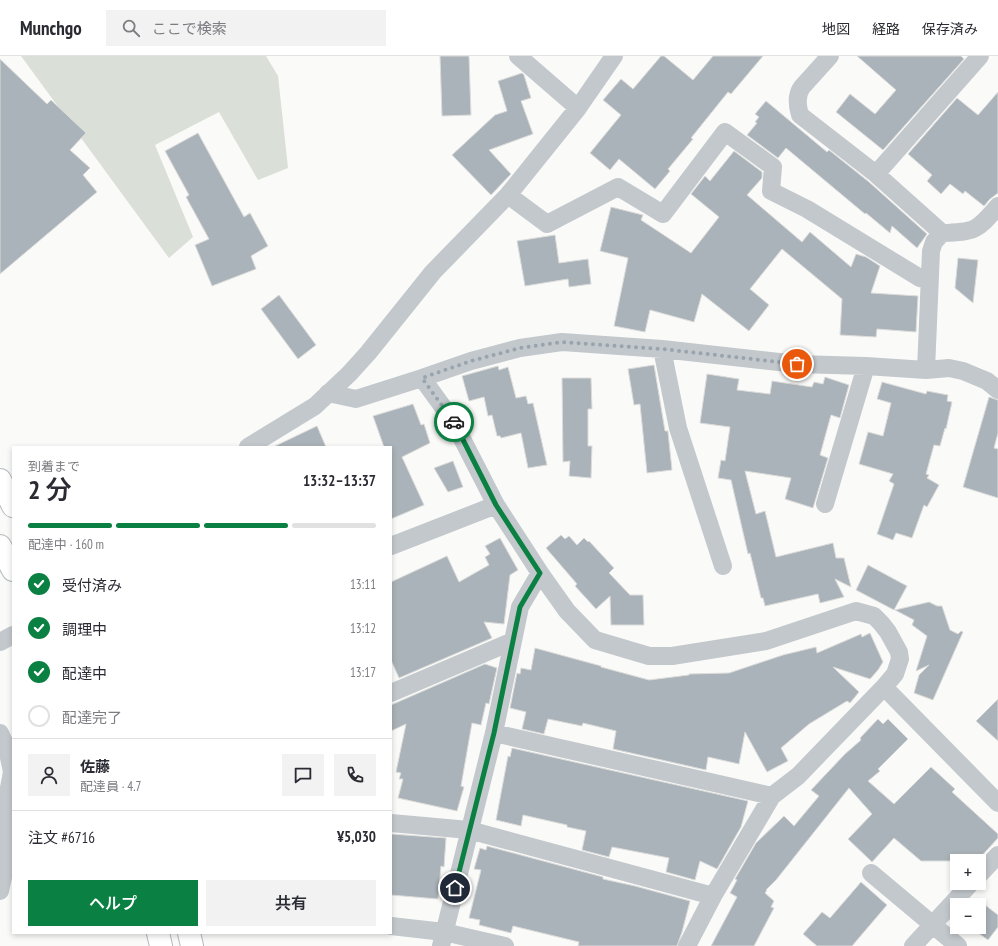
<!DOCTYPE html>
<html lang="ja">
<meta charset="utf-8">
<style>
body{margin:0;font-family:"PT Sans Narrow","Noto Sans JP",sans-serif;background:#f2f2f3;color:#2b2b33;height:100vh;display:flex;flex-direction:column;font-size:15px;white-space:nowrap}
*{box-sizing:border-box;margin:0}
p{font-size:13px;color:#7c7c81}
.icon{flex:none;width:22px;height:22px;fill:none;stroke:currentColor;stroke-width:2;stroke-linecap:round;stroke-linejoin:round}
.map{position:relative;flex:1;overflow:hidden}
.side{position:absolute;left:12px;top:390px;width:380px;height:488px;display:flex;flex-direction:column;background:#fff;border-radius:0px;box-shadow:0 2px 6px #0003}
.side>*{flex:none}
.buttons{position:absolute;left:950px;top:798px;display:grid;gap:8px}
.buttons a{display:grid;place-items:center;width:36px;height:36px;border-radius:0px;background:#fff;box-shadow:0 2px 6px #0003;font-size:20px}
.pin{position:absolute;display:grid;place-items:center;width:34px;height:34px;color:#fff;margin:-17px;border:2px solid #fff;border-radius:50%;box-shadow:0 1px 4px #0007}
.courier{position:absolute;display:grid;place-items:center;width:40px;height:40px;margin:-20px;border:3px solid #0b8043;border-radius:50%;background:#fff;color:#222;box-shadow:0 1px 5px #0007}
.headline em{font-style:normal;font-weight:600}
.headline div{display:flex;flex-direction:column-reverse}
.headline{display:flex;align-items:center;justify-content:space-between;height:68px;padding:0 16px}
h1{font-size:26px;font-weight:600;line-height:30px}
.bar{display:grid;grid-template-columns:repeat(4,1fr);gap:6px 4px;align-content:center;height:48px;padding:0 16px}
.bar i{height:5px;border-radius:3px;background:#e1e1e2}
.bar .current{background:#0b8043}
.bar p{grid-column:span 4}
.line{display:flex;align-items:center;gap:10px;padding:0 16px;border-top:1px solid #e1e1e2}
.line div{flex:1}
.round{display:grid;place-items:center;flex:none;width:42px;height:42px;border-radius:0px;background:#f2f2f3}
ol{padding:0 16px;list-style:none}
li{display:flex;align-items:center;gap:12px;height:44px}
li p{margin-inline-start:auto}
li .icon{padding:4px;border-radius:50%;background:#0b8043;color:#fff;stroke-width:4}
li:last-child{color:#7c7c81}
li i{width:22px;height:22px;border:2px solid #e1e1e2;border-radius:50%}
.action{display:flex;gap:8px;margin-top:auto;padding:8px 16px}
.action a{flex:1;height:46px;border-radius:0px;background:#0b8043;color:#fff;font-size:16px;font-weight:600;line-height:46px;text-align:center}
.action a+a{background:#f2f2f3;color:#2b2b33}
header{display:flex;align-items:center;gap:24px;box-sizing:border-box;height:56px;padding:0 20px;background:#fff;border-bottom:1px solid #e1e1e2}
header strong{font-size:19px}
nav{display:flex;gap:22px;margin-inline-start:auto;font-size:14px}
.search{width:280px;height:36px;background:#f2f2f3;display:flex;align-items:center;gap:10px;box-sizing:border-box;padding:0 14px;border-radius:0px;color:#7c7c81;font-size:15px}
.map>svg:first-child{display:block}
.green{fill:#dadfd7}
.building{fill:#aab3b9;stroke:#dcdcda}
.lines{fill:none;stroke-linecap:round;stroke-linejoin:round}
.secondary-casing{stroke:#b3babf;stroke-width:24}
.street{stroke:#c3c8cc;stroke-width:18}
.secondary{stroke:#fff;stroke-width:22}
.done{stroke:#99a4ac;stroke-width:4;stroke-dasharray:0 7.2}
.route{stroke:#0b8043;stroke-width:5}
</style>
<header>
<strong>Munchgo</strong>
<div class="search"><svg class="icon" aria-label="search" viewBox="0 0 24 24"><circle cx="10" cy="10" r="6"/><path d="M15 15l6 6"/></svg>ここで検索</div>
<nav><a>地図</a><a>経路</a><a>保存済み</a></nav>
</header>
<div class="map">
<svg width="998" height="890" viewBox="0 0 998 890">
<rect width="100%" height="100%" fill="#fafaf8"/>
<!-- green -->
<path class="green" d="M21 0H266L278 20 288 112 258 124 219 56 155 89 193 181 169 202Z"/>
<!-- building -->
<path class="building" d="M440 0H469L471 59 442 60Z
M661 0H664L693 24 713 0H763L731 38 728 36 691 82 693 83 668 113 670 115 655 133 619 103 610 114 590 97 621 59 603 44 621 23 633 33Z
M857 0H961L964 3 883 94 836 56 850 38 875 58 896 34Z
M0 3 47 48 51 44 86 77 70 94 90 112 83 119 97 136 0 218Z
M522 17 524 19 531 42 521 45 533 78 489 94 511 118 491 139 452 99 495 59 507 55 498 25Z
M998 36V137L990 143 984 150 965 135 963 138 950 128 941 138 927 125 932 119 908 98 957 42 978 59Z
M766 45 827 96 829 94 869 126 927 178 917 192 892 170 890 177 866 157 865 158 786 92 778 102 747 79 757 67 755 66 759 61 755 58Z
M198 77 244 161 250 157 268 190 251 200 256 213 212 230 195 189 209 183 186 141 189 139 165 95Z
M734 95 762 116V122L747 139 802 186 810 176 851 211 856 198 866 201 880 210 871 237 918 240 916 276 877 273 876 281 840 279 842 243 782 193 750 233 769 249 749 275 702 238 694 266 650 254 645 276 614 270 628 202 600 195 611 151 643 159 641 164 691 197 719 161 691 138 705 120 710 125Z
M555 179 559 207 588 203 591 228 569 231 568 223 525 230 517 185Z
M958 202 978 204 973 247 955 232Z
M279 239 316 289 298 303 261 253Z
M654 309 665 375H668V376L672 414 647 417 640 348 634 349 628 313Z
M498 310 499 314 508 311 516 342 526 340 528 348 533 347 547 409 528 412 521 377 501 382 500 380H497L492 359 488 360 484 341 469 345 462 320Z
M707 318 739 323 737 334 770 338 772 325 812 331 814 326 823 328 825 321 849 329 840 362 831 359 820 399 828 402 813 452 785 443 791 422 745 415 756 458 765 455 776 501 833 487 836 502H844L851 531 835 523 844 541 820 547 818 538 765 550 763 542H761L750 497 748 498 731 424 718 422 721 404 725 405 730 371 700 367Z
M562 322H591L592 353H588V390H592L591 422 569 420 570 405 563 406Z
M882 326 926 338 927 335 948 339 947 345 952 346 946 373 945 372 940 390 934 389 926 418 929 419 927 422 939 429 927 451 924 449 912 482 896 477 893 484 877 478 894 428 889 425 893 418 859 408 868 376 883 380 891 347 877 343Z
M989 341 998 344V377L994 392 998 393V442L963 431Z
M413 348 421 369 424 368 430 387 402 401 424 449 391 463V391H384L373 360Z
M317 370 326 391H273Z
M453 405 463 431 448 436 434 412Z
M561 479 565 483 569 480 577 489 584 482 588 486 589 485 614 512 609 517 630 539H643L644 569H611L610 540 596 553 575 530 577 528 546 492Z
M500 482 518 514 510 519 504 568 484 566 492 582 399 622 391 604V526L447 500 459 526 489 509 485 501 490 498 485 490Z
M868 509 907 530 894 554 856 534Z
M929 546 937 550H942L950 574 958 578 961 575 963 576 933 644 914 637 919 619 929 609 916 615 927 580 912 569 914 564 895 554Z
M870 577 883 606 878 614 870 623 833 611 859 636 850 647 847 645 809 668 781 692 788 705 767 716 745 676 739 708 708 701 706 714 613 693 616 675 583 667 582 670 548 663 544 678 522 673 526 656 510 652 517 617 520 618 521 612 531 614 535 592 601 610V611L649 624 689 619V618L729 617 783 599 816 591 817 597 861 578 862 581Z
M485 608 497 612 489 648 486 647 481 669 472 667 461 730 464 731 457 755 398 742 403 723H399L401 717 396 716 406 668 391 675V649Z
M998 643V685L976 665Z
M878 663 883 668 888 663 908 683 878 713 880 715 868 725 894 748 931 711 955 733 952 736 998 778V782L977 805H921L894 782 872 806 848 783 872 758 849 732 776 824 766 834H767L765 837 774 845 771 851 774 852 754 890H711L737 841 730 837 737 824 735 823 756 787 784 760 794 770 819 740 811 734 845 698 861 684 860 682Z
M512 692 748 745 741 771 717 813 700 805 695 824 666 816 669 802 612 791 609 801 582 794 586 775 567 771V769L523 759 521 770 496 764 508 700 510 701Z
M391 778 446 782 444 811 441 810 438 843 391 839Z
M487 790 603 821V823L635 830 690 845 682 876 677 890H578L579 886 513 870 511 877 479 869 480 864 469 862 481 814 474 813 480 792 486 794Z
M861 826 887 849 852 890H817L803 878 822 856 830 862Z
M976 842 998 859V871L988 884 970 871H979V849H971Z"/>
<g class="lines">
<!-- secondary casing -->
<g class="secondary-casing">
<path id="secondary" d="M0 424 13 450
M0 490 13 514
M158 877 161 890
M189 877 192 890"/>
</g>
<!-- street -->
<path class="street" d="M518 0 578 52
M830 0 802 31C796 39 797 49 800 59L876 118 942 177 934 186 931 195 926 314
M876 118 980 0
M508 139 547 168 618 131 663 158 725 76 773 111 771 135 807 153 920 222 929 225
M942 177C975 176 977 175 998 150
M662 293 678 372 723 510
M422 322 453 365 496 449 540 517 567 555 595 584 649 600H672L766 585 856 555 874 560 881 567 888 576 899 596 900 603 895 618 884 631 798 720 772 740 713 840 687 890
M328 337 356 343 422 322 471 305 520 292 562 286 662 293 797 308 866 310 926 314 949 312 963 315 987 325 998 334
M248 391 315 350 349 318 368 297 433 216 508 139 578 52 614 0
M825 448 866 310
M391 490 496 449
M0 586 13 579
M884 631 998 747
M391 637 513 585
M0 677 7 692 12 716 8 737 7 803 0 835
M494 677 772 740
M391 767 469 774 713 840
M871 817 958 890
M979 819 998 799
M391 870 444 876 505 890
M441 890 494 677 520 551 540 517
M913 890 971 827"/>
<!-- secondary -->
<use href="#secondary" class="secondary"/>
</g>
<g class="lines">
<!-- done -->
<path class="done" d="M454 366 422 322 471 305 520 292 562 286 662 293 797 308"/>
<!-- route -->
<path class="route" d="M454 366 496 449 540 517 520 551 494 677 455 832"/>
</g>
</svg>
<div class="buttons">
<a>+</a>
<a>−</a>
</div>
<div class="pin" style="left:797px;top:308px;background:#ea580c"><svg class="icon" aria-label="bag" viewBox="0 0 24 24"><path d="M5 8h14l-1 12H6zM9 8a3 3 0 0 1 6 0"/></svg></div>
<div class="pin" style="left:455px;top:832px;background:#1f2937"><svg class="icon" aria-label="home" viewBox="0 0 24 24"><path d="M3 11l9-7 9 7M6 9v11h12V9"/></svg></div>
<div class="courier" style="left:454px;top:366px"><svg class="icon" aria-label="car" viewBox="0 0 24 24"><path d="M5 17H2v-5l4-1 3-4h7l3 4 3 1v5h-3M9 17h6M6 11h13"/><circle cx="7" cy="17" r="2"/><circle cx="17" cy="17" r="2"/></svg></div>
<section class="side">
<div class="headline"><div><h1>2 分</h1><p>到着まで</p></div><em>13:32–13:37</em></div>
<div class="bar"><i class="current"></i><i class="current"></i><i class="current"></i><i></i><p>配達中 · 160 m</p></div>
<ol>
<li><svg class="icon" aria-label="check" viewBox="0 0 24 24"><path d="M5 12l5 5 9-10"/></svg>受付済み<p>13:11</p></li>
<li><svg class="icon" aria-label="check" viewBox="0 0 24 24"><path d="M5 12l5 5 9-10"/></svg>調理中<p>13:12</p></li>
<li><svg class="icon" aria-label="check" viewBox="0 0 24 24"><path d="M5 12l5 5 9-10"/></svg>配達中<p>13:17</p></li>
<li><i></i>配達完了</li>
</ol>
<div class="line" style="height:72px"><a class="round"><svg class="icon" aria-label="person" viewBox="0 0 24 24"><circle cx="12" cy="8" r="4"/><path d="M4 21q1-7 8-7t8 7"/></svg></a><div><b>佐藤</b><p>配達員 · 4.7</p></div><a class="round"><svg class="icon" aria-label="chat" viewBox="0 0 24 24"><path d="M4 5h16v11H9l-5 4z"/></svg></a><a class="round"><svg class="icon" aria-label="phone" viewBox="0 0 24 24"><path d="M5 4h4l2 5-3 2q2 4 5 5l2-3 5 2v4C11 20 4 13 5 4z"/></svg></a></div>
<div class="line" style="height:52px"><div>注文 #6716</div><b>¥5,030</b></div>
<div class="action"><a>ヘルプ</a><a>共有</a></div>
</section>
</div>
